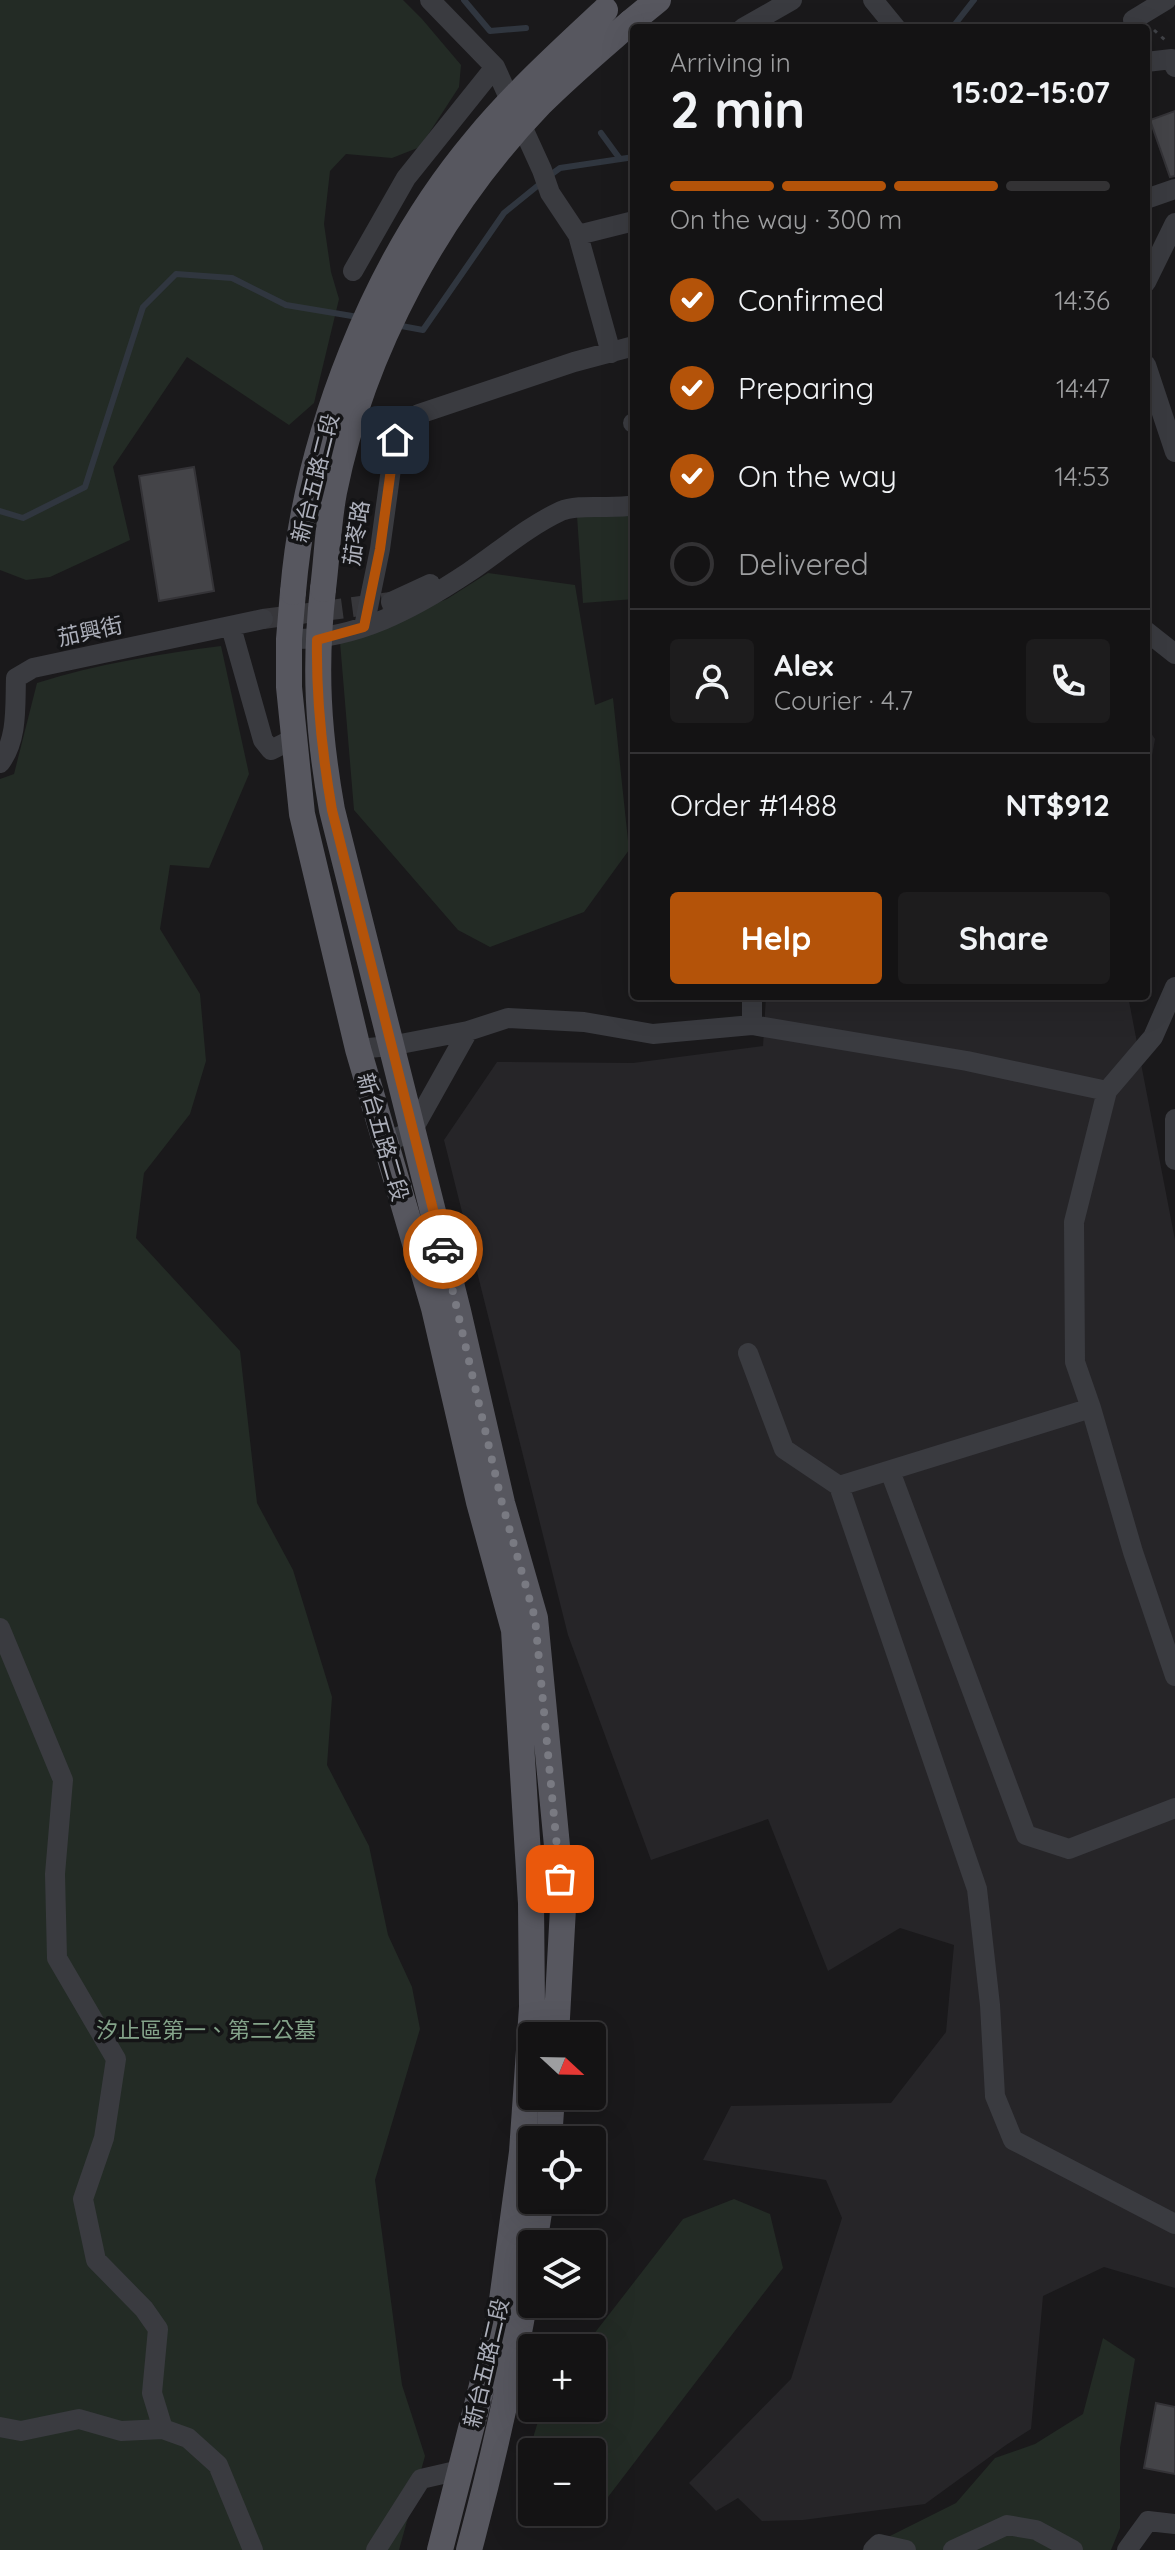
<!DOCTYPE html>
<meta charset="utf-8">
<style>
body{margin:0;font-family:Quicksand,"Noto Sans TC",sans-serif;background:#1d1c1d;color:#f1f3f6;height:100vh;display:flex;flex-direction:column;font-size:30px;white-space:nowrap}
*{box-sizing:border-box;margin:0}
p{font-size:26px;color:#9d9ea0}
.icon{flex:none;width:44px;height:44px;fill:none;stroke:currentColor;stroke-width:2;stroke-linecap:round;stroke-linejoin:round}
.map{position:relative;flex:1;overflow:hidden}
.sheet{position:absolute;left:630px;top:24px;width:520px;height:976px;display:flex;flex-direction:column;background:#141314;border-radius:8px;box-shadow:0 8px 32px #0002,0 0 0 2px #333234}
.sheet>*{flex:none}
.needle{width:52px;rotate:112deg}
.controls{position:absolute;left:518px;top:2022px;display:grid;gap:16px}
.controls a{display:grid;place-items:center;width:88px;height:88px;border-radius:8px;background:#141314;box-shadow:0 8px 32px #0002,0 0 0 2px #333234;font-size:40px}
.pin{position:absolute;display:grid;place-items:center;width:68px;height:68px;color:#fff;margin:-34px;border-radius:16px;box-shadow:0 4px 12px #0006}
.courier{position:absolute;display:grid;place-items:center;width:80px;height:80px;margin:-40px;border:6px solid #b45309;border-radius:50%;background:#fff;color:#222;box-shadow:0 2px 10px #0007}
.summary em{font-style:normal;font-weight:700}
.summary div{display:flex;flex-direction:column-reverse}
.summary{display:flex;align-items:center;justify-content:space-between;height:136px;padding:0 40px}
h1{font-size:52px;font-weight:700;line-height:60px}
.bar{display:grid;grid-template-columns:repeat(4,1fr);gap:12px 8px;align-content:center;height:96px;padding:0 40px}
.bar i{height:10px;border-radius:6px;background:#333234}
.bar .selected{background:#b45309}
.bar p{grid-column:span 4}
.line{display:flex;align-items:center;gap:20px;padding:0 40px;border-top:2px solid #333234}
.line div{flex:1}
.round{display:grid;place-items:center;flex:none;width:84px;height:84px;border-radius:8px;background:#1d1c1d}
ol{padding:0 40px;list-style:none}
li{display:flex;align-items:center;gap:24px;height:88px}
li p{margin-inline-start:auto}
li .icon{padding:8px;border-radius:50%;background:#b45309;color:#fff;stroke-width:4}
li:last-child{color:#9d9ea0}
li i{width:44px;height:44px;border:4px solid #333234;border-radius:50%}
.button{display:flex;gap:16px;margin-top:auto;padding:16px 40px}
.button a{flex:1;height:92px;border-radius:8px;background:#b45309;color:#fff;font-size:32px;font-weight:700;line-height:92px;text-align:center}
.button a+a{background:#1d1c1d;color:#f1f3f6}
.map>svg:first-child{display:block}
.built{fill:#262528}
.green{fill:#232b25}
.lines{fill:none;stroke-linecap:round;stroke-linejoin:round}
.stream{stroke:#30363f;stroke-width:6}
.building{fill:#444448;stroke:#343337;stroke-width:2}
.minor-tunnel{stroke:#37373b;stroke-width:20;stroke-dasharray:20 10;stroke-linecap:butt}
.path{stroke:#404247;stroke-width:3;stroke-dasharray:4 6;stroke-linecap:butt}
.minor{stroke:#3a3b40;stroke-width:20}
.major{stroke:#57575f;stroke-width:26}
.major-bridge{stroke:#57575f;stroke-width:26}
.done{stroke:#797a82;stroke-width:8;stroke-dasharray:0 14.4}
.route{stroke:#b45309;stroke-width:10}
.labels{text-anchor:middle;stroke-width:7;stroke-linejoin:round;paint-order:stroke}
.street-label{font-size:22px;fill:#acafba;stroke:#141416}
.park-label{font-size:22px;fill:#84a48a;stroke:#141416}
</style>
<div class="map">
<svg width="1175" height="2550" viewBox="0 0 1175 2550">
<rect width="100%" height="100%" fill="#1a191b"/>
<!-- built -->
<path class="built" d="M1146 726 1155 739 1146 788Z
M766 996H1128L1175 1240V2288L1104 2267 1043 2296 1031 2429 1006 2445 925 2504 803 2520 762 2521 738 2498 716 2511 689 2483 791 2379 842 2218 826 2180 703 2160 731 2106 891 2103 946 2032 954 1945 900 1928 828 1971 768 1819 651 1860 568 1635 444 1140 497 1062 633 1063 763 1046Z"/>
<!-- green -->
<path class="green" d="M0 0H403L422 19 461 65 459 87 420 147 392 158 346 154 330 171 324 224 331 272 339 299 314 403 289 425 187 357 113 467 130 540 50 577 26 580 0 570Z
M628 512 634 599 583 603 577 516Z
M488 573 575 585 595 705 613 698 629 850 584 912 490 947 458 930 354 810 340 642 447 599Z
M221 646 249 774 209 868 170 865 160 929 200 994 206 1061 190 1114 144 1173 136 1238 240 1351 257 1503 293 1570 332 1697 327 1765 369 1846 388 1935 412 1987 420 2029 375 2180 402 2385 425 2456 399 2550H0V779L14 774 37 683C97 664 159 654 221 646Z
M734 2199 770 2214 783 2268 608 2497 592 2484V2452H551L533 2438 542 2408H592V2348H583L683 2219Z
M1103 2338 1135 2359 1120 2448V2528L1111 2550H862L956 2503 995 2458 1035 2444 1083 2414Z"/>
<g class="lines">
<!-- stream -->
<path class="stream" d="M464 0 490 31 526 28
M952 28 974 0
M601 133 620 159
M549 176 560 168 634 157
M396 325 423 330 504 213 541 183
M0 511 23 518 85 487 143 307 176 274 232 278 286 305 358 317"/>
</g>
<!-- building -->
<path class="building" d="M1175 111V176L1170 177 1150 120Z
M194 467 214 591 159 601 139 476Z
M1156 2403 1175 2407V2474L1144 2468Z"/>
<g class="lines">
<!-- minor-tunnel -->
<path class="minor-tunnel" d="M263 619 391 602"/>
<!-- path -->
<path class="path" d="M1154 30 1166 41"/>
<!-- minor -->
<path class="minor" d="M430 0 495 67 542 170 550 193 578 235 611 353
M873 0 896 28
M1133 20 1166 0
M743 28 792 0
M1146 62 1172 59 1175 67
M1146 199 1175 189
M578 235 634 221
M353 271 406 178 495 67
M1146 282 1175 223
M1146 365 1175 452
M633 423H634
M391 602 430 584
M231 627 263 740 271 750 293 739
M364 627 380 549 395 440 402 425 419 414 574 362 634 346
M1146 631 1175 654
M289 639C355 641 415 608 469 572 500 551 527 527 561 511 579 503 613 510 634 505
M0 763C18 739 15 706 16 678L33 668 263 619
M752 1025V996
M358 1049 390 1046 468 1031 508 1018 584 1022 653 1034 752 1025 967 1061 1107 1091 1153 1037 1175 987
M1107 1091 1074 1222 1075 1362 1091 1408 839 1486 977 1889 990 2005 995 2096 1013 2140 1175 2224
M1175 1119V1160
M385 1143 412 1131 468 1031
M748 1353 784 1449 839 1486
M1091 1408 1133 1552 1175 1676
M890 1471 1026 1835 1069 1849 1175 1808
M0 1628 63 1780 55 1874 57 1958 116 2059 104 2138 83 2199 96 2260 144 2309 158 2329 152 2393 163 2429 188 2438 218 2465 253 2550
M0 2427 21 2431 79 2419 121 2431 163 2429
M376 2550 421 2479 460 2470
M873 2550 879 2544 906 2550
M953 2550 1007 2525 1036 2530 1073 2550
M1127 2550 1148 2521 1175 2524"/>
<!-- major -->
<path class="major" d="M631 22 658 0
M323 589C314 667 318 732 332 810L458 1311 502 1503 535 1618 563 1908 556 2036
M293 592 289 639V687L302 814 358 1049 434 1308 479 1502 514 1630 531 1903 532 2007 522 2152 500 2315 440 2550
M549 2140 552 2096
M534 2244 541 2200
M469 2550C495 2453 517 2355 532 2256"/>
<!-- major-bridge -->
<path class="major-bridge" d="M323 589C327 557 328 524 334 492 363 349 439 209 540 104 569 75 600 49 631 22
M293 592C306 436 375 260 476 140 515 93 560 52 605 10"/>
</g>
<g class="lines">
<!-- done -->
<path class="done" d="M443 1249 502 1503 535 1618 560 1879"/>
<!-- route -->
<path class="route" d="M395 440 380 549 364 627 317 640C316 697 322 753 332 810L443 1249"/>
</g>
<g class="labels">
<!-- street labels -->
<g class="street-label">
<text transform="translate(315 478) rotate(-76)" y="8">新台五路二段</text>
<text transform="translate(356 533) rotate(-81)" y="8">茄苳路</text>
<text transform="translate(90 631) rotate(-12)" y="8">茄興街</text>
<text transform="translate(383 1137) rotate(74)" y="8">新台五路二段</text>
<text transform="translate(486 2363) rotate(-77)" y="8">新台五路二段</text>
</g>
<!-- park labels -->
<g class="park-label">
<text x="206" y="2038">汐止區第一、第二公墓</text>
</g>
</g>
</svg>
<div class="controls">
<a><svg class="needle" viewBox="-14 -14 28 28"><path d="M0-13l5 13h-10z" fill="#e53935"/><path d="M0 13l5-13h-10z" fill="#9d9ea0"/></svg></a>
<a><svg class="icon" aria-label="locate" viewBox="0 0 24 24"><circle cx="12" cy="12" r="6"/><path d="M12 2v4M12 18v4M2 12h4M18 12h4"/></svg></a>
<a><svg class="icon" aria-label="layers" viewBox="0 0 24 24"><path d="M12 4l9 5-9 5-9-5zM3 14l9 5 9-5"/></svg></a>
<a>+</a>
<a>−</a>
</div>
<div class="pin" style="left:560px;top:1879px;background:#ea580c"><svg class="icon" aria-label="bag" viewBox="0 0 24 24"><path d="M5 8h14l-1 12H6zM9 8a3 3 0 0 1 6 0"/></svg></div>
<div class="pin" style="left:395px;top:440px;background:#1f2937"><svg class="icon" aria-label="home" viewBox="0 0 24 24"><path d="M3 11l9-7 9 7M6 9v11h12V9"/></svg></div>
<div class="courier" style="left:443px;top:1249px"><svg class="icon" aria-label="car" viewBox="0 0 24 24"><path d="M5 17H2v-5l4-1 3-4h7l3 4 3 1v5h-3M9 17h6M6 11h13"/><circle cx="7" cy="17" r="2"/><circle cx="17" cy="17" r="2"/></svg></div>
<section class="sheet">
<div class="summary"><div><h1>2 min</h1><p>Arriving in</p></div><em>15:02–15:07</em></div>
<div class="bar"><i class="selected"></i><i class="selected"></i><i class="selected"></i><i></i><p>On the way · 300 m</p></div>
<ol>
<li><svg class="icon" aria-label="check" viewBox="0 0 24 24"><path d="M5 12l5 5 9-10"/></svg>Confirmed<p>14:36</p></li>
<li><svg class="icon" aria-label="check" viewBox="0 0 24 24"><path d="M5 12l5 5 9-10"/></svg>Preparing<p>14:47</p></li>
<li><svg class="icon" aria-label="check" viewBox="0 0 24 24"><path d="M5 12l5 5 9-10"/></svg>On the way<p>14:53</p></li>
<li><i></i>Delivered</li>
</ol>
<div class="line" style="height:144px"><a class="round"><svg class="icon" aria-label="person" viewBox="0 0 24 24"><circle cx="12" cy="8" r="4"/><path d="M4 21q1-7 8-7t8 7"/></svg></a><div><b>Alex</b><p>Courier · 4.7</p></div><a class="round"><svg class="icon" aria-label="phone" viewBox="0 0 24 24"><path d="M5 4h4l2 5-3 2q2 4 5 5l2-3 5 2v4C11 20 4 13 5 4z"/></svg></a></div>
<div class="line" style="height:104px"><div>Order #1488</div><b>NT$912</b></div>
<div class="button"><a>Help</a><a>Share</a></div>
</section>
</div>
